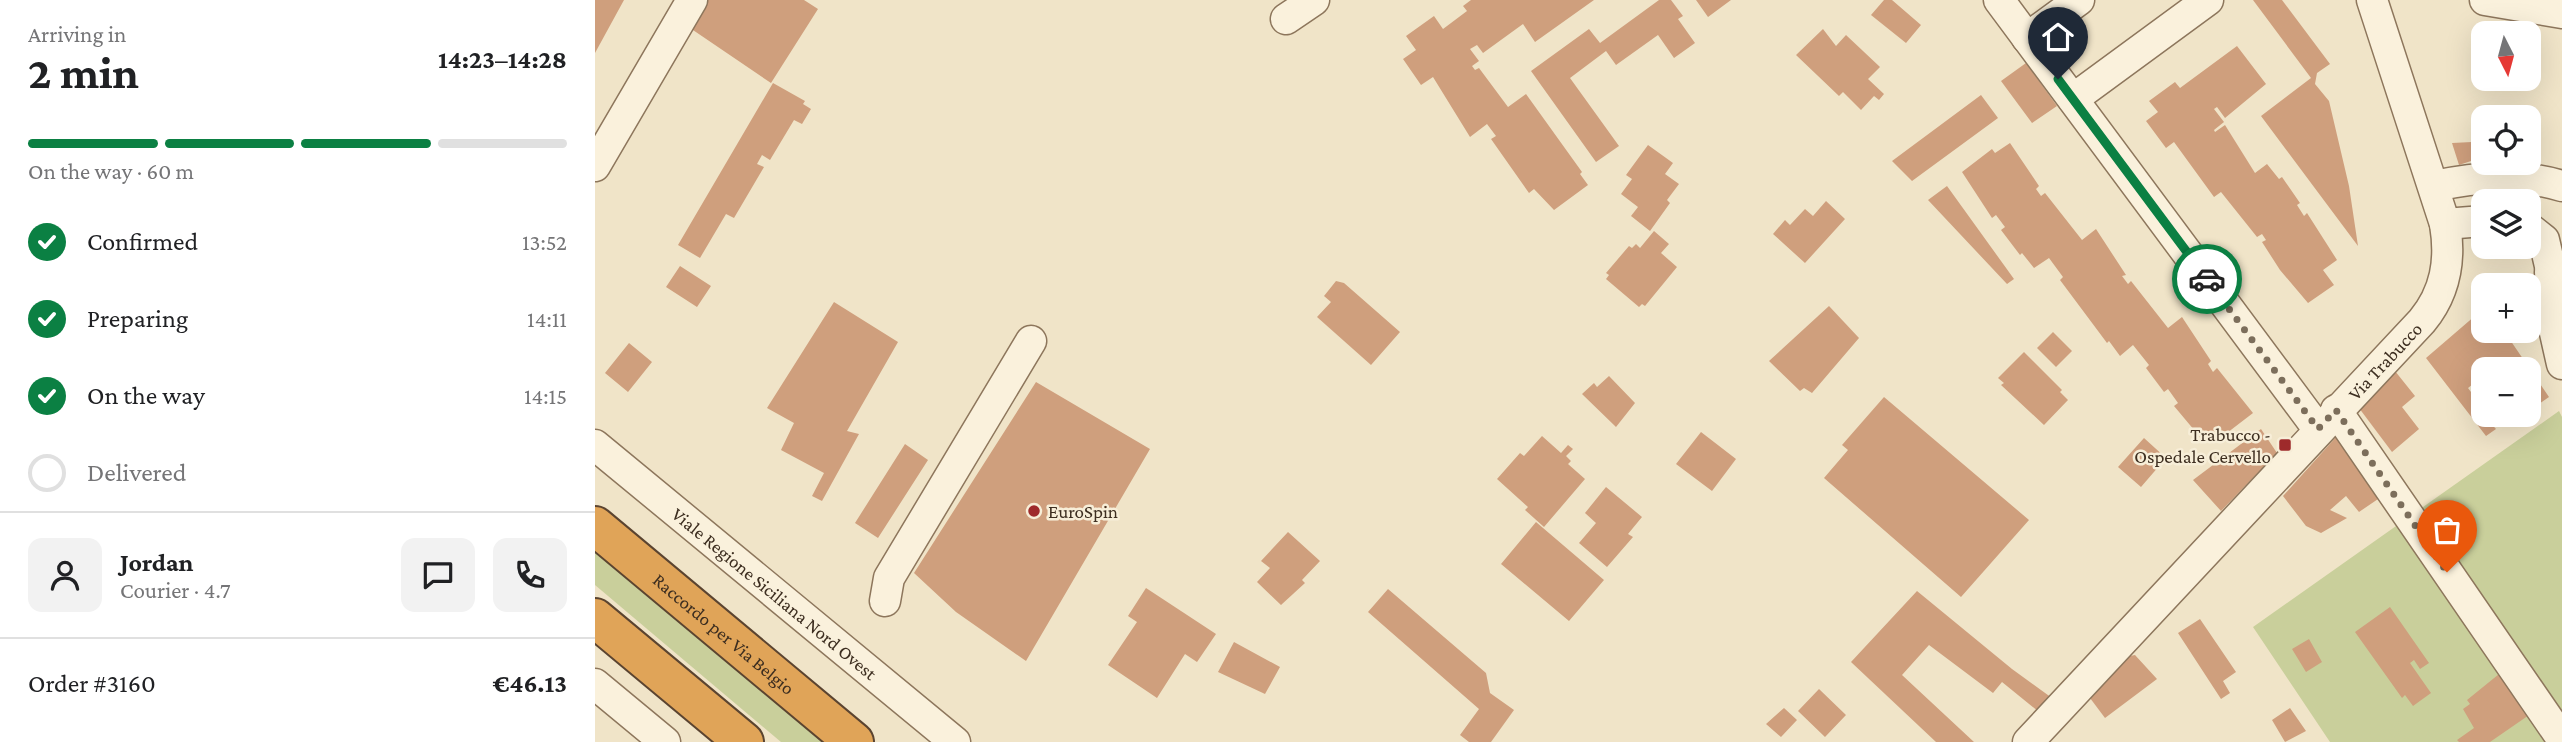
<!DOCTYPE html>
<meta charset="utf-8">
<style>
body{margin:0;font-family:"Crimson Pro",serif;background:#f2f2f2;color:#202124;height:100vh;display:flex;flex-direction:column;font-size:26px;white-space:nowrap}
*{box-sizing:border-box;margin:0}
p{font-size:23px;color:#757577}
.icon{flex:none;width:38px;height:38px;fill:none;stroke:currentColor;stroke-width:2;stroke-linecap:round;stroke-linejoin:round}
.map{position:relative;flex:1;overflow:hidden}
.side{display:flex;flex-direction:column;background:#fff;width:595px}
.side>*{flex:none}
.needle{width:46px;rotate:174deg}
.fabs{position:absolute;left:1876px;top:21px;display:grid;gap:14px}
.fabs a{display:grid;place-items:center;width:70px;height:70px;border-radius:14px;background:#fff;box-shadow:0 7px 28px #0002;font-size:35px}
.pin{position:absolute;display:grid;place-items:center;width:60px;height:60px;color:#fff;margin:-72px -30px;border-radius:50% 50% 50% 0;rotate:-45deg;box-shadow:0 0 7px #0007}
.pin .icon{rotate:45deg}
.courier{position:absolute;display:grid;place-items:center;width:70px;height:70px;margin:-35px;border:5px solid #0b8043;border-radius:50%;background:#fff;color:#222;box-shadow:0 2px 9px #0007}
.summary em{font-style:normal;font-weight:700}
.summary div{display:flex;flex-direction:column-reverse}
.summary{display:flex;align-items:center;justify-content:space-between;height:119px;padding:0 28px}
h1{font-size:46px;font-weight:700;line-height:52px}
.bar{display:grid;grid-template-columns:repeat(4,1fr);gap:10px 7px;align-content:center;height:84px;padding:0 28px}
.bar i{height:9px;border-radius:5px;background:#e0e0e0}
.bar .current{background:#0b8043}
.bar p{grid-column:span 4}
.line{display:flex;align-items:center;gap:18px;padding:0 28px;border-top:2px solid #e0e0e0}
.line div{flex:1}
.round{display:grid;place-items:center;flex:none;width:74px;height:74px;border-radius:14px;background:#f2f2f2}
ol{padding:0 28px;list-style:none}
li{display:flex;align-items:center;gap:21px;height:77px}
li p{margin-inline-start:auto}
li .icon{padding:7px;border-radius:50%;background:#0b8043;color:#fff;stroke-width:4}
li:last-child{color:#757577}
li i{width:38px;height:38px;border:4px solid #e0e0e0;border-radius:50%}
main{display:flex;flex:1;min-height:0}
.map>svg:first-child{display:block}
.green{fill:#c9cf9b}
.building{fill:#cf9f7d}
.lines{fill:none;stroke-linecap:round;stroke-linejoin:round}
.minor-casing{stroke:#8d765c;stroke-width:33}
.highway-casing{stroke:#5b4430;stroke-width:42}
.minor{stroke:#faf1dc;stroke-width:30}
.highway{stroke:#e0a458;stroke-width:38}
.done{stroke:#7c6e5b;stroke-width:7;stroke-dasharray:0 12.6}
.route{stroke:#0b8043;stroke-width:9}
.poi-dot{fill:#9e2a2b;stroke:#f7eed8;stroke-width:2.5}
.labels{text-anchor:middle;stroke-width:5;stroke-linejoin:round;paint-order:stroke}
.street-label{font-size:19px;fill:#3d2e20;stroke:#f7eed8}
.poi-label{font-size:19px;fill:#3d2e20;stroke:#f7eed8;text-anchor:end}
</style>
<main>
<section class="side">
<div class="summary"><div><h1>2 min</h1><p>Arriving in</p></div><em>14:23–14:28</em></div>
<div class="bar"><i class="current"></i><i class="current"></i><i class="current"></i><i></i><p>On the way · 60 m</p></div>
<ol>
<li><svg class="icon" aria-label="check" viewBox="0 0 24 24"><path d="M5 12l5 5 9-10"/></svg>Confirmed<p>13:52</p></li>
<li><svg class="icon" aria-label="check" viewBox="0 0 24 24"><path d="M5 12l5 5 9-10"/></svg>Preparing<p>14:11</p></li>
<li><svg class="icon" aria-label="check" viewBox="0 0 24 24"><path d="M5 12l5 5 9-10"/></svg>On the way<p>14:15</p></li>
<li><i></i>Delivered</li>
</ol>
<div class="line" style="height:126px"><a class="round"><svg class="icon" aria-label="person" viewBox="0 0 24 24"><circle cx="12" cy="8" r="4"/><path d="M4 21q1-7 8-7t8 7"/></svg></a><div><b>Jordan</b><p>Courier · 4.7</p></div><a class="round"><svg class="icon" aria-label="chat" viewBox="0 0 24 24"><path d="M4 5h16v11H9l-5 4z"/></svg></a><a class="round"><svg class="icon" aria-label="phone" viewBox="0 0 24 24"><path d="M5 4h4l2 5-3 2q2 4 5 5l2-3 5 2v4C11 20 4 13 5 4z"/></svg></a></div>
<div class="line" style="height:91px"><div>Order #3160</div><b>€46.13</b></div>
</section>
<div class="map">
<svg width="1967" height="742" viewBox="0 0 1967 742">
<rect width="100%" height="100%" fill="#f0e4c8"/>
<!-- green -->
<path class="green" d="M1964 411 1967 417V742H1735L1658 627Z
M0 551 232 742H186L0 585Z"/>
<!-- building -->
<path class="building" d="M0 0H29L0 53Z
M112 0H209L223 9 176 83 95 28Z
M876 0H999L940 42 928 24 888 53 882 45 875 49 884 61 877 66 880 70 884 68 913 107 931 94 987 172 985 174 993 185 959 210 939 189 934 193 896 139 901 136 892 124 875 137 838 77 826 85 808 59 821 50 811 36 839 16 848 29 872 11 868 6Z
M1064 0H1076L1088 16 1083 19 1100 43 1079 58 1063 35 1021 65 1011 51 975 78 1024 146 1001 162 936 71 994 29 1005 43Z
M1101 0H1136L1113 17Z
M1289 0H1297L1326 25 1311 43 1276 15Z
M1658 0H1687L1735 64 1722 73 1720 84 1734 101 1754 186 1763 246 1666 116 1716 78Z
M1228 29 1241 46 1251 35 1285 67 1273 79 1289 94 1284 100 1279 96 1266 110 1248 92 1244 96 1201 55Z
M1642 46 1671 84 1630 118 1622 107 1619 109 1629 122 1619 130 1620 132 1630 125 1660 173 1672 164 1684 179 1687 177 1705 203 1702 205 1709 216 1712 213 1742 260 1728 270 1739 285 1713 303 1685 270 1667 242 1671 240 1667 234 1662 237 1626 192 1619 197 1579 142 1571 148 1551 121 1563 112 1554 101 1580 82 1585 88Z
M1431 63 1462 106 1437 123 1406 81Z
M178 83 210 101 208 104 216 109 207 124 199 120 175 160 167 155 162 164 169 167 139 218 131 214 105 258 83 245Z
M1386 95 1403 118 1317 181 1297 161Z
M1877 142 1878 147H1888V157L1864 165 1857 143Z
M1415 143 1444 186 1441 189 1446 196 1450 193 1487 240 1501 229 1531 275 1527 276 1533 284 1536 281 1573 328 1587 317 1616 361 1613 364 1618 372 1622 368 1658 413 1628 436 1625 432 1610 443 1579 406 1583 403 1573 389 1569 392 1551 368 1554 365 1538 345 1525 356 1514 341 1512 343 1465 280 1468 277 1454 258 1439 268 1427 253 1425 255 1406 230 1410 227 1401 215 1397 218 1367 172 1397 149 1400 153Z
M1053 145 1078 163 1070 174 1084 184 1072 200 1075 203 1055 231 1036 216 1043 207 1026 194 1037 179 1031 175Z
M1352 186 1419 279 1412 284 1333 200Z
M1231 201 1250 219 1210 263 1178 234 1190 220 1195 225 1210 209 1218 216Z
M1059 231 1074 244 1066 253 1082 267 1050 306 1047 304 1044 307 1011 279 1014 275 1011 273 1034 246 1037 248 1041 244 1045 248Z
M85 266 116 286 102 307 71 287Z
M741 281 749 283 805 332 776 365 722 317 736 302 729 296Z
M239 302 303 342 252 431 264 434 227 501 217 496 229 473 186 450 199 423 172 408Z
M1234 306 1264 338 1217 393 1209 388 1205 391 1174 361Z
M1888 309V331H1909L1954 397 1934 411V369H1888V376L1873 388 1882 400 1888 396V415L1901 429 1891 436 1831 358Z
M1458 332 1477 351 1461 367 1442 348Z
M34 343 57 362 33 392 10 373Z
M1429 352 1467 390 1465 392 1473 400 1449 425 1406 385 1409 383 1403 378Z
M1800 371 1820 396 1807 407 1824 429 1797 452 1764 408Z
M1014 376 1040 403 1021 427 987 394 999 383 1002 387Z
M441 382 555 449 431 661 361 612 319 573Z
M1289 397 1434 520 1366 597 1229 478 1253 450 1247 445Z
M1666 429 1682 453 1626 511 1598 480Z
M1106 432 1141 459 1117 491 1081 464Z
M947 436 966 453 973 445 978 449 971 456 976 461 973 464 990 479 949 527 930 510 933 507 902 479 925 453 929 456Z
M1742 436 1786 497 1764 512 1751 496 1735 510 1752 518 1726 533 1711 526 1688 496Z
M1549 438 1571 458 1546 487 1523 467Z
M310 444 333 460 283 538 260 523Z
M1011 487 1047 517 1033 534 1038 537 1012 567 984 543 1001 523 990 513Z
M941 522 1009 580 974 621 906 564Z
M693 532 725 561 707 580 710 583 686 605 662 582 675 568 666 561Z
M551 588 621 634 602 662 590 654 562 698 513 665 542 622 533 616Z
M793 589 891 673 895 693 919 710 896 742H874L865 735 884 709 773 612Z
M1322 591 1417 669 1457 698 1444 712 1407 682 1398 693 1334 645 1307 675 1379 742H1341L1256 662Z
M1795 607 1834 663 1825 669 1819 660 1815 663 1836 693 1818 706 1810 695 1807 698 1760 632Z
M1605 619 1641 672 1628 681 1635 693 1626 699 1583 633Z
M1714 639 1727 662 1711 672 1697 649Z
M639 642 685 667 670 694 623 672Z
M1540 655 1562 679 1510 718 1495 698 1535 656Z
M1909 670 1937 713 1895 742H1864L1862 740 1879 728 1868 709 1875 704 1872 700Z
M1224 689 1251 715 1230 737 1203 711Z
M1189 708 1202 720 1186 737 1171 724Z
M1695 708 1711 731 1690 742 1677 720Z"/>
<g class="lines">
<!-- minor casing -->
<g class="minor-casing">
<g id="minor">
<path d="M1404 0 1723 429"/>
<path d="M1890 0 1967 13"/>
<path d="M691 19 719 0"/>
<path d="M1432 38 1484 0"/>
<path d="M1478 99 1613 0"/>
<path d="M0 166 97 0"/>
<path d="M1839 186C1883 177 1923 173 1967 186"/>
<path d="M1850 224 1888 221"/>
<path d="M1934 228 1949 240 1961 292"/>
<path d="M1955 272 1958 324 1967 364"/>
<path d="M1741 410 1967 739"/>
<path id="s1" d="M0 445 360 742"/>
<path d="M290 601 294 578 436 341"/>
<path d="M0 684 70 742"/>
<path id="s2" d="M1433 742 1827 321C1851 292 1856 260 1850 224L1777 0"/>
</g>
</g>
<!-- highway casing -->
<g class="highway-casing">
<g id="highway">
<path id="s3" d="M0 526 259 742"/>
<path d="M0 618 149 742"/>
</g>
</g>
<!-- minor -->
<use href="#minor" class="minor"/>
<!-- highway -->
<use href="#highway" class="highway"/>
</g>
<g class="lines">
<!-- done -->
<path class="done" d="M1612 279 1723 429 1741 410 1852 572"/>
<!-- route -->
<path class="route" d="M1463 79 1612 279"/>
</g>
<!-- markers -->
<g class="poi-dot">
<rect x="1683" y="438" width="14" height="14" rx="3.5"/>
<circle cx="439" cy="511" r="7"/>
</g>
<g class="labels">
<!-- street labels -->
<g class="street-label">
<text dy="7" stroke="none"><textPath href="#s2" startOffset="522">Via Trabucco</textPath></text>
<text dy="7" stroke="none"><textPath href="#s1" startOffset="233">Viale Regione Siciliana Nord Ovest</textPath></text>
<text dy="7" stroke="none"><textPath href="#s3" startOffset="168">Raccordo per Via Belgio</textPath></text>
</g>
<!-- poi labels -->
<g class="poi-label">
<text x="1676" y="441">Trabucco -<tspan x="1676" dy="22">Ospedale Cervello</tspan></text>
<text x="453" y="518" text-anchor="start">EuroSpin</text>
</g>
</g>
</svg>
<div class="fabs">
<a><svg class="needle" viewBox="-14 -14 28 28"><path d="M0-13l5 13h-10z" fill="#e53935"/><path d="M0 13l5-13h-10z" fill="#757577"/></svg></a>
<a><svg class="icon" aria-label="locate" viewBox="0 0 24 24"><circle cx="12" cy="12" r="6"/><path d="M12 2v4M12 18v4M2 12h4M18 12h4"/></svg></a>
<a><svg class="icon" aria-label="layers" viewBox="0 0 24 24"><path d="M12 4l9 5-9 5-9-5zM3 14l9 5 9-5"/></svg></a>
<a>+</a>
<a>−</a>
</div>
<div class="pin" style="left:1852px;top:572px;background:#ea580c"><svg class="icon" aria-label="bag" viewBox="0 0 24 24"><path d="M5 8h14l-1 12H6zM9 8a3 3 0 0 1 6 0"/></svg></div>
<div class="pin" style="left:1463px;top:79px;background:#1f2937"><svg class="icon" aria-label="home" viewBox="0 0 24 24"><path d="M3 11l9-7 9 7M6 9v11h12V9"/></svg></div>
<div class="courier" style="left:1612px;top:279px"><svg class="icon" aria-label="car" viewBox="0 0 24 24"><path d="M5 17H2v-5l4-1 3-4h7l3 4 3 1v5h-3M9 17h6M6 11h13"/><circle cx="7" cy="17" r="2"/><circle cx="17" cy="17" r="2"/></svg></div>
</div>
</main>
